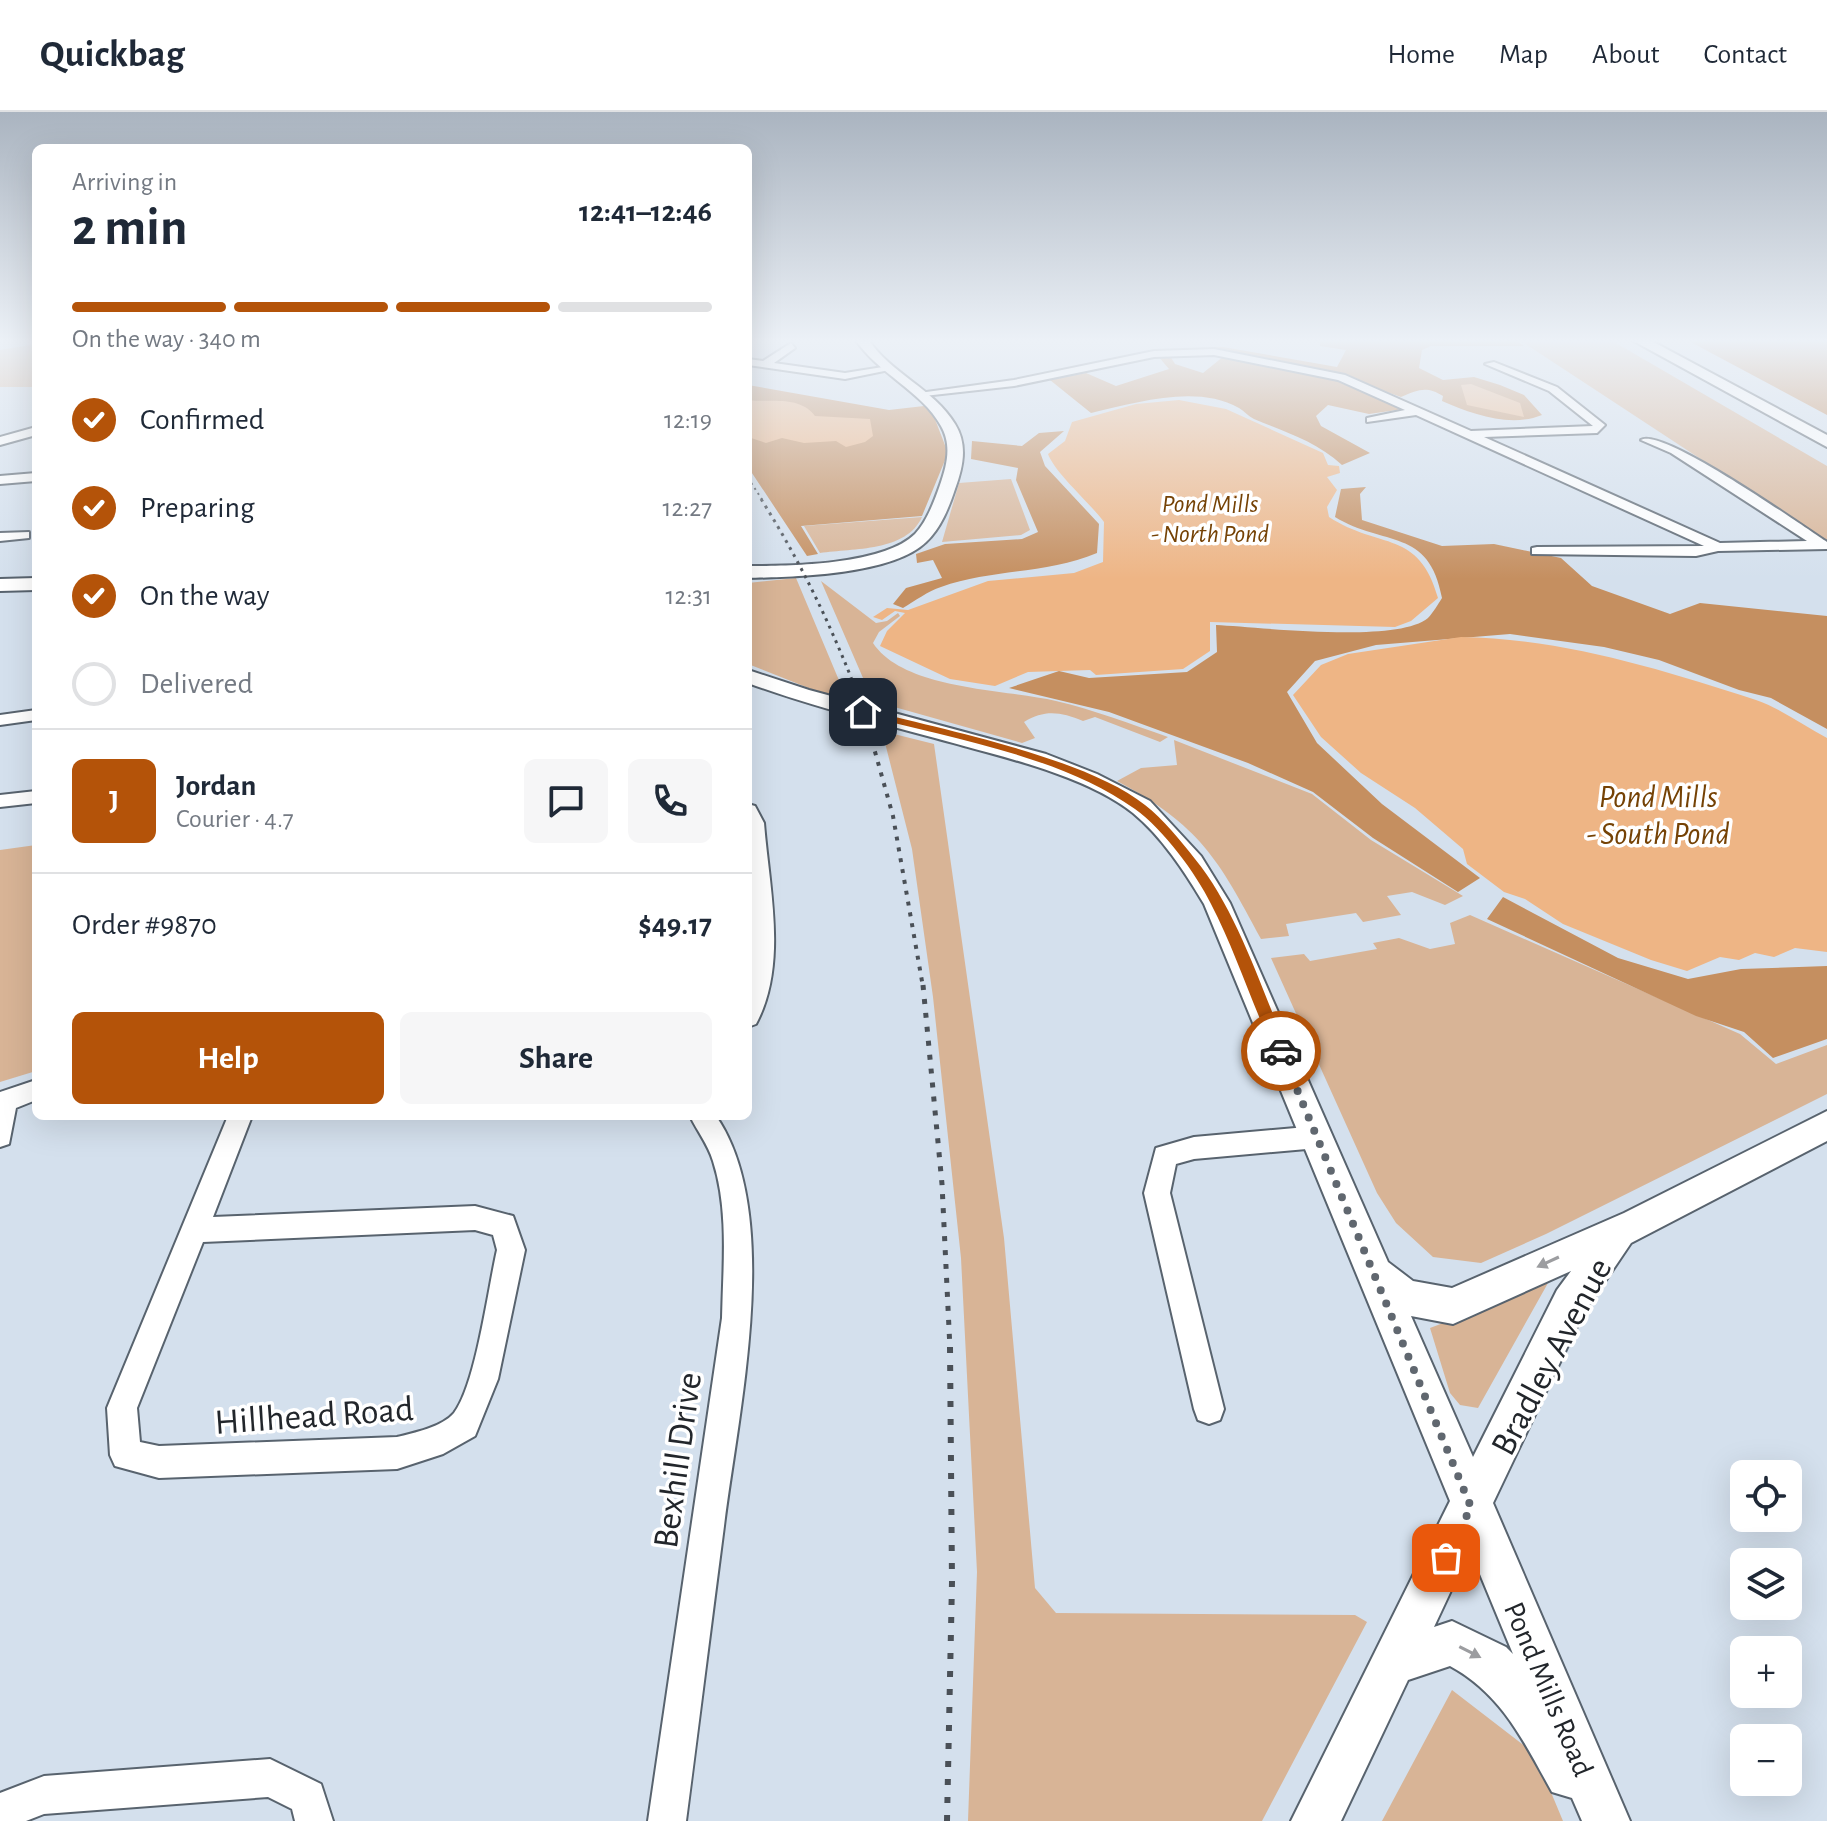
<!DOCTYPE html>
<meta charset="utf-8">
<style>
body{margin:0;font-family:"Alegreya Sans",sans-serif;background:#f6f6f7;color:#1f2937;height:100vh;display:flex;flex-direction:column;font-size:30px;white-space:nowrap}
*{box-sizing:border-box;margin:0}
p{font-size:26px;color:#747a83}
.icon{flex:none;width:44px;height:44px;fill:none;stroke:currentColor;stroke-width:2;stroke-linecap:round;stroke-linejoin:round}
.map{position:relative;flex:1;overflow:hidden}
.drawer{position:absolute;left:32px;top:32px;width:720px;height:976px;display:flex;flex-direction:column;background:#fff;border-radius:12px;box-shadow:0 8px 32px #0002}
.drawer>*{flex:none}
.controls{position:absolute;left:1730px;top:1348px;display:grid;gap:16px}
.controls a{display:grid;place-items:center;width:72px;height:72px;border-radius:12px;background:#fff;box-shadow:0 8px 32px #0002;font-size:40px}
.pin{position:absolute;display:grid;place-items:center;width:68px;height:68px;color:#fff;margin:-34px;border-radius:16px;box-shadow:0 4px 12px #0006}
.courier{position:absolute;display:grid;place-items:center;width:80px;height:80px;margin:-40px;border:6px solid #b45309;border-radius:50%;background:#fff;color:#222;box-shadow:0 2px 10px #0007}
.overview em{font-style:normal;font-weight:700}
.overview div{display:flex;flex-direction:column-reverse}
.overview{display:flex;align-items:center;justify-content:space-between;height:136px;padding:0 40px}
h1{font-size:52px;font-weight:700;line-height:60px}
.bar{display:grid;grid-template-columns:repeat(4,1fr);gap:12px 8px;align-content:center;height:96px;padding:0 40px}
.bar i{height:10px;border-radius:6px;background:#e0e1e3}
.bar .on{background:#b45309}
.bar p{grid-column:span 4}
.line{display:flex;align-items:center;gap:20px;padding:0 40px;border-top:2px solid #e0e1e3}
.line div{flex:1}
.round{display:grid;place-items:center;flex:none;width:84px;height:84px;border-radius:12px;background:#f6f6f7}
ol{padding:0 40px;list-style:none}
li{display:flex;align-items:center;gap:24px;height:88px}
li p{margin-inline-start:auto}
li .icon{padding:8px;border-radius:50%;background:#b45309;color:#fff;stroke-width:4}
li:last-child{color:#747a83}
li i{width:44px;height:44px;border:4px solid #e0e1e3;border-radius:50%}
.primary-button{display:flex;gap:16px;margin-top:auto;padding:16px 40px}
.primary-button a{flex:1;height:92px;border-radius:12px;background:#b45309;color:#fff;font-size:32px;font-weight:700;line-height:92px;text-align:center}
.primary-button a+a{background:#f6f6f7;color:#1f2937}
header{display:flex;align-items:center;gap:48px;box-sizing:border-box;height:112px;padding:0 40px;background:#fff;border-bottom:2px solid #e0e1e3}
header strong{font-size:38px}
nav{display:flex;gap:44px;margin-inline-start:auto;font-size:28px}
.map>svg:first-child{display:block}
.green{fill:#d8b496}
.forest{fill:#c58f60}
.water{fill:#eeb585}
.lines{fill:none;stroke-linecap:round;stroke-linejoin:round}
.minor-casing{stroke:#58636e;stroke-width:4}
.major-casing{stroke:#58636e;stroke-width:4}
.highway-casing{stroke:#58636e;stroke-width:4}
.minor{fill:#fff;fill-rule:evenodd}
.major{fill:#fff;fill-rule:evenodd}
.highway{fill:#fff;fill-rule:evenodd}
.rail-far4{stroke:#4a5057;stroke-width:2;stroke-dasharray:2 4;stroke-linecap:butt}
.rail-far3{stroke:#4a5057;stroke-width:3;stroke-dasharray:3 5;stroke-linecap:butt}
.rail-far2{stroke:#4a5057;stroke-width:4;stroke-dasharray:4 7;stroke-linecap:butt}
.rail-far1{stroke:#4a5057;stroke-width:5;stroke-dasharray:5 9;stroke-linecap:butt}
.rail{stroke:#4a5057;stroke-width:6;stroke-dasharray:6 12;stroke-linecap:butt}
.oneway{fill:#9c9da0}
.route{fill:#b45309}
.done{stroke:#60676f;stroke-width:8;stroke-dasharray:0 14.4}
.labels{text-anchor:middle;stroke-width:7;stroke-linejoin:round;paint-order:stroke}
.far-water-label{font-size:26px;font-style:italic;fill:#754205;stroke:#fff}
.street-label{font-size:30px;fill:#22262b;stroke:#fff}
.water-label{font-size:32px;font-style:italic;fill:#754205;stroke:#fff}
.near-street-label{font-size:36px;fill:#22262b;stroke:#fff}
</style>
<header>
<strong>Quickbag</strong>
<nav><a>Home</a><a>Map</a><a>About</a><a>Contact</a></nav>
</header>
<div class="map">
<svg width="1827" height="1709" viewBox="0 0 1827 1709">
<rect width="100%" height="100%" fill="#d4e0ed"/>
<!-- green -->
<path class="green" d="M1518 227H1609L1827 354V430Z
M36 232V275H0V238Z
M1011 367 1030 418 1021 423 942 430 959 371Z
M922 405C906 440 854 436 820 441L804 414Z
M796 466 846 585 816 579 748 552V471Z
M821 469 876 511 887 509 898 501 900 504 879 520 873 531C904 578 1005 577 1056 589 1094 598 1131 612 1168 625L1160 630 1095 605 1083 609C1061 600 1045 597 1024 610L1035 626 1022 631 873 589Z
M882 619 934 632 1004 1126 1035 1476 1056 1501 1355 1503 1367 1510 1262 1709H968L977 1460 961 1146 933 885 912 737Z
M1174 628 1312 682 1371 728 1463 784 1445 793 1412 780 1387 784 1401 803 1363 810 1356 801 1286 812 1289 824 1261 827C1218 746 1200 714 1117 669L1141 656 1177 653Z
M36 733V959L0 970V738Z
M1470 803 1740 922 1776 952 1827 933V982L1546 1122 1481 1151 1433 1145 1396 1111 1377 1081 1271 846 1304 842 1310 849 1377 837 1373 831 1399 826 1430 837 1455 832 1450 811Z
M1548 1171 1478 1296 1460 1293 1450 1281 1430 1216Z
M1452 1578 1535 1642 1563 1709H1382Z"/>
<!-- forest -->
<path class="forest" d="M1320 227H1514L1524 234H1431L1422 238 1419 256 1443 268 1474 265 1500 273 1524 283 1542 303C1510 316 1472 302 1442 289L1443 284C1427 274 1419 277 1401 285L1336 262 1200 236 1223 235 1337 255 1346 238 1320 234Z
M1685 227H1827V303Z
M1158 244H1170L1175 252 1203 261 1224 244 1346 270 1404 297 1369 302 1328 293 1316 304 1321 314 1370 341 1342 353C1316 329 1285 320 1254 307 1248 304 1244 299 1239 296 1196 272 1136 291 1091 301L1050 268 1086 261 1116 274 1169 257Z
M748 273 889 298 924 294 933 302 948 341 922 404 801 414 818 442 807 444 748 355Z
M1064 319 1040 340 1045 354 1099 412 1097 441C1047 462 992 457 941 475 928 479 915 489 903 496L893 492 906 476 942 466 933 448 917 451 916 442 945 432 1022 427 1038 420 1016 368 1018 356 971 347 972 329 1022 334 1039 321Z
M1366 375 1360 382 1362 408 1442 434 1494 432 1561 446 1592 474 1670 502 1700 491 1827 504V617L1771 586 1739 578 1659 548 1604 535 1510 522 1376 533 1315 549 1287 580 1317 631 1382 692 1480 766 1458 780 1373 726 1313 680 1248 651 1109 600 1009 576 1059 559 1089 566 1187 560 1217 540 1216 513C1259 515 1397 532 1428 506 1433 501 1438 492 1442 486 1429 415 1384 435 1335 405L1341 377Z
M1503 785 1618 846 1688 867 1741 857 1827 854V927L1773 946 1744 920 1696 904 1487 807Z"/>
<!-- water -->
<path class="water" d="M1471 272 1520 291 1524 305 1467 293 1461 273Z
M748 288C771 291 799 283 815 304L870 307 873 324 865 330 846 335 836 329 804 331 782 326 766 331 748 325Z
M1179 288 1226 297 1323 341 1328 353 1339 354 1340 361 1327 365 1337 378 1327 395 1329 405C1380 438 1419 417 1438 486L1411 509 1395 515 1210 510V539L1183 557 1096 563 1090 558 1028 560 995 574 950 567 880 534 887 519 905 501 895 499 882 508 873 505 887 496 908 498 988 469 1074 461 1103 450 1104 410C1090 391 1055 361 1048 342L1065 329 1072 310 1136 292Z
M1461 525C1564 527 1659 557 1756 588 1780 596 1804 614 1827 626V840L1795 836 1774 845 1755 841 1739 848 1720 845 1687 859 1651 848 1563 812 1525 787 1504 780 1467 752 1463 737 1415 696 1361 661 1321 625 1293 583 1321 553 1348 542Z"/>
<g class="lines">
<!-- minor casing -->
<g class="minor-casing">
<path id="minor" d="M791 231 795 236 774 251 845 261 889 254 894 257 845 267 748 253V247L763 249Z
M1214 237 1345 263 1471 319 1593 314 1549 279 1485 252 1494 250 1557 275 1605 313 1597 321 1484 325 1720 431 1807 429 1671 341 1641 328C1661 314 1801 413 1827 430V437L1718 439 1696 444 1532 442V436L1537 435 1704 434 1416 303 1367 310V306L1405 298 1338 268 1214 243 1154 245 1014 274 924 284 919 281 1014 268 1154 239Z
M36 315V323L0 333V325Z
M36 361V369L0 372V364Z
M29 420V426L0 429V421Z
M36 598V608L0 613V603Z
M36 679V691L0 695V683Z
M748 692 755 694 764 711C769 776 788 852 756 912L748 915 752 840Z
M36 968V988L16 996 9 1032 0 1035V980Z
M228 1004H252L213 1105 475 1094 513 1104 525 1138 498 1267 475 1324 443 1342 397 1357 159 1366 115 1354 110 1343 107 1296ZM475 1118 493 1123 497 1138C488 1177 476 1272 454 1301 442 1315 414 1321 397 1325L159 1334 140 1330 137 1296 203 1130Z
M690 1004H716C784 1103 738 1300 724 1414 711 1512 699 1611 686 1709H648L722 1206C723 1154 729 1099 713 1049 708 1032 697 1019 690 1004Z
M1318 1014 1327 1017 1331 1025 1327 1033 1318 1036 1194 1047 1176 1052 1170 1081 1224 1297 1220 1308 1209 1312 1198 1308 1194 1297 1144 1081 1156 1036 1194 1025Z
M270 1647 321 1672 333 1709H295L292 1697 268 1685 44 1702 26 1709H0V1681L44 1664Z"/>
</g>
<!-- major casing -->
<g class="major-casing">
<path id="major" d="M855 227H868C891 262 933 276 955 312 968 333 963 355 955 377 949 395 941 416 926 430 892 463 793 465 748 466V454C791 454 883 453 915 422 927 409 934 390 940 373 947 353 952 333 941 314 921 278 878 262 855 227Z
M36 466V478L0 479V467Z
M748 558 809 578 1046 642 1097 662 1150 689 1201 744 1230 791 1388 1150 1413 1169 1452 1176 1624 1101 1827 999V1029L1631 1131 1583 1202 1493 1391 1630 1709H1582L1572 1686 1552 1680C1524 1630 1502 1582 1450 1554L1408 1568 1341 1709H1291L1450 1389 1204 792C1185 760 1162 725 1133 701 1091 667 1016 648 964 634 892 614 819 597 748 571ZM1571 1159 1557 1178 1473 1345 1411 1204 1453 1212ZM1470 1438 1513 1542 1506 1535 1452 1509 1434 1515Z"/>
</g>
<!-- highway casing -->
<g class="highway-casing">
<path id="highway" d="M1630 227H1648L1827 323V335Z"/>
</g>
<!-- minor -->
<use href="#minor" class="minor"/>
<!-- major -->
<use href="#major" class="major"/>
<!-- highway -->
<use href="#highway" class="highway"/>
<!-- rail-far4 -->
<path class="rail-far4" d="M748 366 763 389"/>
<!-- rail-far3 -->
<path class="rail-far3" d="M761 387C804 455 836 524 864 599"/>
<!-- rail-far2 -->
<path class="rail-far2" d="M863 597 893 704 923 875"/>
<!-- rail-far1 -->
<path class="rail-far1" d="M923 873 942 1072 950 1237"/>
<!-- rail -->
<path class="rail" d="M947 1709 952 1470 950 1235"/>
</g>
<!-- one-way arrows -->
<defs><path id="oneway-solid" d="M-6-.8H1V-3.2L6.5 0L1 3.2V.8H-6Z" transform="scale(2)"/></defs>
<g class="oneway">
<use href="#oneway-solid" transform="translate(1548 1150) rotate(155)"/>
<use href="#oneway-solid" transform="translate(1470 1540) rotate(27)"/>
</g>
<!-- sky -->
<linearGradient id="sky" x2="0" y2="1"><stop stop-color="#aab4c0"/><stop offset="0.49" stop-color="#ecf1f7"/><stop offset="1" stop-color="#ecf1f7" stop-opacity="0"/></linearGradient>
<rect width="1827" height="467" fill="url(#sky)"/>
<!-- route -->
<path class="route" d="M863 597C940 617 1085 645 1145 693 1163 707 1181 729 1195 747 1237 798 1262 878 1288 939L1286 943H1276C1252 893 1236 840 1211 792 1196 761 1163 717 1135 697 1057 642 950 627 860 602Z"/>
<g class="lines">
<!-- done -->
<path class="done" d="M1281 939 1471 1395 1446 1446"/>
</g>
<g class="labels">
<!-- far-water labels -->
<g class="far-water-label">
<text x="1210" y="400">Pond Mills<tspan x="1210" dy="30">- North Pond</tspan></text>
</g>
<!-- street labels -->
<g class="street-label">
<text transform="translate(1549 1577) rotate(67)" y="10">Pond Mills Road</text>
</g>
<!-- water labels -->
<g class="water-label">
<text x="1658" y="695">Pond Mills<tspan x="1658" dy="37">- South Pond</tspan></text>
</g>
<!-- near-street labels -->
<g class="near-street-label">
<text transform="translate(1550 1244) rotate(-62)" y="13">Bradley Avenue</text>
<text transform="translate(314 1302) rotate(-4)" y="13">Hillhead Road</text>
<text transform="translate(676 1348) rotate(-82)" y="13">Bexhill Drive</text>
</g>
</g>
</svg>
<div class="controls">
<a><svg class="icon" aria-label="locate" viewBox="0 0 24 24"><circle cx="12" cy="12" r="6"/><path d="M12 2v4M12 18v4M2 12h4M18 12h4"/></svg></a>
<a><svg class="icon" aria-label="layers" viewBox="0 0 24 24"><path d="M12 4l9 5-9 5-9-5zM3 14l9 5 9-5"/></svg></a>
<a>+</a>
<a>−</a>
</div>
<div class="pin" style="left:1446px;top:1446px;background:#ea580c"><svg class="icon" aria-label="bag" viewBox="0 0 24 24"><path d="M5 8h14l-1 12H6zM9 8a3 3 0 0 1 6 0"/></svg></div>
<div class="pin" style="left:863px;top:600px;background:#1f2937"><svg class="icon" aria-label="home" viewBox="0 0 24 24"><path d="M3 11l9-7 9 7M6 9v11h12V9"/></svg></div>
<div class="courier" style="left:1281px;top:939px"><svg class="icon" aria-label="car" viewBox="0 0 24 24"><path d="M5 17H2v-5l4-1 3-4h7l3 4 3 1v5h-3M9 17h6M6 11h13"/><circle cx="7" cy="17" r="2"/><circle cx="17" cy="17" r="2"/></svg></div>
<section class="drawer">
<div class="overview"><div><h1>2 min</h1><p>Arriving in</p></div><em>12:41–12:46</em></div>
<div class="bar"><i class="on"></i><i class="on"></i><i class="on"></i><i></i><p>On the way · 340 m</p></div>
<ol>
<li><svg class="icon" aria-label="check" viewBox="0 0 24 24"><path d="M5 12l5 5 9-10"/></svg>Confirmed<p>12:19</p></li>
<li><svg class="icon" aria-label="check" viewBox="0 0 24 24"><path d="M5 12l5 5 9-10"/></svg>Preparing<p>12:27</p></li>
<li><svg class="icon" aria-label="check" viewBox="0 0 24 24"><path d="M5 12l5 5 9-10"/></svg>On the way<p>12:31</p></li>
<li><i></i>Delivered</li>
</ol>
<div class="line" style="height:144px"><b class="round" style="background:#b45309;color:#fff">J</b><div><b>Jordan</b><p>Courier · 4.7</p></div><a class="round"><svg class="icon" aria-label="chat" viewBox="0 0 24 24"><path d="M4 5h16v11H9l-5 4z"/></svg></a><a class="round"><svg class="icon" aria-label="phone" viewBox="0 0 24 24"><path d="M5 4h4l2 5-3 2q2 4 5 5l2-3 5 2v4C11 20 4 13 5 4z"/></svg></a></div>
<div class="line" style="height:104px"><div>Order #9870</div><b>$49.17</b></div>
<div class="primary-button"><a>Help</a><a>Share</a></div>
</section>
</div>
